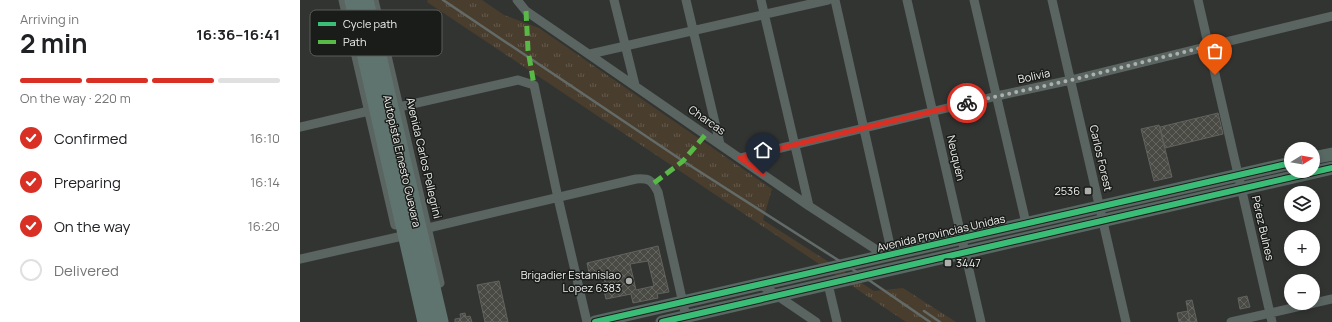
<!DOCTYPE html>
<meta charset="utf-8">
<style>
body{margin:0;font-family:Manrope,sans-serif;background:#f6f6f6;color:#202124;height:100vh;display:flex;flex-direction:column;font-size:15px;white-space:nowrap}
*{box-sizing:border-box;margin:0}
p{font-size:13px;color:#757577}
.icon{flex:none;width:22px;height:22px;fill:none;stroke:currentColor;stroke-width:2;stroke-linecap:round;stroke-linejoin:round}
.map{position:relative;flex:1;overflow:hidden}
.details{display:flex;flex-direction:column;background:#fff;width:300px}
.details>*{flex:none}
.needle{width:26px;rotate:79deg}
.tools{position:absolute;left:984px;top:142px;display:grid;gap:8px}
.tools a{display:grid;place-items:center;width:36px;height:36px;border-radius:50%;background:#fff;box-shadow:0 2px 6px #0003;font-size:20px}
.pin{position:absolute;display:grid;place-items:center;width:34px;height:34px;color:#fff;margin:-41px -17px;border-radius:50% 50% 50% 0;rotate:-45deg;box-shadow:0 0 4px #0007}
.pin .icon{rotate:45deg}
.courier{position:absolute;display:grid;place-items:center;width:40px;height:40px;margin:-20px;border:3px solid #d93025;border-radius:50%;background:#fff;color:#222;box-shadow:0 1px 5px #0007}
.overview em{font-style:normal;font-weight:700}
.overview div{display:flex;flex-direction:column-reverse}
.overview{display:flex;align-items:center;justify-content:space-between;height:68px;padding:0 20px}
h1{font-size:26px;font-weight:700;line-height:30px}
.bar{display:grid;grid-template-columns:repeat(4,1fr);gap:6px 4px;align-content:center;height:48px;padding:0 20px}
.bar i{height:5px;border-radius:3px;background:#e0e0e0}
.bar .on{background:#d93025}
.bar p{grid-column:span 4}
ol{padding:0 20px;list-style:none}
li{display:flex;align-items:center;gap:12px;height:44px}
li p{margin-inline-start:auto}
li .icon{padding:4px;border-radius:50%;background:#d93025;color:#fff;stroke-width:4}
li:last-child{color:#757577}
li i{width:22px;height:22px;border:2px solid #e0e0e0;border-radius:50%}
main{display:flex;flex:1;min-height:0}
.map>svg:first-child{display:block}
.grass{fill:url(#grass-tufts)}
.building{fill:url(#building-cross-hatch);stroke:#626361;fill-rule:evenodd}
.lines{fill:none;stroke-linecap:round;stroke-linejoin:round}
.street{stroke:#5a6562;stroke-width:9}
.secondary{stroke:#586863;stroke-width:13}
.highway{stroke:#60746f;stroke-width:17}
.rail{stroke:#636b68;stroke-width:2.5}
.quiet{stroke:#58b947;stroke-width:5;stroke-dasharray:10 5;stroke-linecap:butt}
.cycleway-casing{stroke:#1a1c1a;stroke-width:8}
.cycleway{stroke:#3abd76;stroke-width:6}
.done{stroke:#acafac;stroke-width:4;stroke-dasharray:0 7.2}
.route{stroke:#d93025;stroke-width:5}
.poi-dot{fill:#acafac;stroke:#1a1c1a;stroke-width:1.5}
.labels{text-anchor:middle;stroke-width:3;stroke-linejoin:round;paint-order:stroke}
.street-label{font-size:11px;fill:#eef1ee;stroke:#1a1c1a}
.poi-label{font-size:11px;fill:#eef1ee;stroke:#1a1c1a;text-anchor:end}
.key{fill:#1a1c1a;stroke:#5a5c5a;stroke-width:1}
.key-label{font-size:11px;fill:#eef1ee}
</style>
<main>
<section class="details">
<div class="overview"><div><h1>2 min</h1><p>Arriving in</p></div><em>16:36–16:41</em></div>
<div class="bar"><i class="on"></i><i class="on"></i><i class="on"></i><i></i><p>On the way · 220 m</p></div>
<ol>
<li><svg class="icon" aria-label="check" viewBox="0 0 24 24"><path d="M5 12l5 5 9-10"/></svg>Confirmed<p>16:10</p></li>
<li><svg class="icon" aria-label="check" viewBox="0 0 24 24"><path d="M5 12l5 5 9-10"/></svg>Preparing<p>16:14</p></li>
<li><svg class="icon" aria-label="check" viewBox="0 0 24 24"><path d="M5 12l5 5 9-10"/></svg>On the way<p>16:20</p></li>
<li><i></i>Delivered</li>
</ol>
</section>
<div class="map">
<svg width="1032" height="322" viewBox="0 0 1032 322">
<defs>
<pattern id="grass-tufts" width="24" height="20" patternUnits="userSpaceOnUse"><rect width="24" height="20" fill="#493d2d"/><path d="M3 7l-1-3M5 7V3M7 7l1-3M15 17l-1-3M17 17v-4M19 17l1-3" fill="none" stroke="#645a4c"/></pattern>
<pattern id="building-cross-hatch" width="8" height="8" patternUnits="userSpaceOnUse"><rect width="8" height="8" fill="#494a43"/><path d="M0 0l8 8M0 8l8-8" fill="none" stroke="#64655e"/></pattern>
</defs>
<rect width="100%" height="100%" fill="#323432"/>
<!-- grass -->
<path class="grass" d="M128 0H182L204 15 239 28 472 189 463 220 574 291 603 288 656 322H606L127 2Z"/>
<!-- building -->
<path class="building" d="M918 113 923 134 865 148 860 127Z
M859 125 872 177 854 181 841 129Z
M358 246 369 292 357 294 358 298 333 303 331 294 306 299 302 283 305 282 302 270 289 273 287 263ZM348 261 354 286 336 290 330 264Z
M199 281 208 322H185L177 285Z
M947 296 950 307 940 309 938 298Z
M892 300 897 322H890L886 301Z
M888 311 890 322H879L877 313Z
M165 313 166 317 170 316 172 322H155V319L161 318 160 314Z"/>
<g class="lines">
<!-- street -->
<path class="street" d="M43 0 95 225
M74 0 140 283
M217 0 226 11 509 206 586 256
M314 0 335 85
M386 0 420 144
M461 0 509 206
M535 0 592 254
M607 0 681 322
M674 0 726 223
M752 0 826 322
M898 0 972 322
M290 54 528 0
M99 107 218 80 234 85 258 198 287 322
M0 127 69 111
M440 158 697 96 771 80 1032 16
M128 228 336 179C349 178 352 180 358 192L387 321
M0 259 98 237
M460 284 516 322
M528 284 537 322
M931 322 1032 299"/>
<!-- secondary -->
<path class="secondary" d="M1013 158 1032 154
M295 322 991 163
M362 322 1032 168"/>
<!-- highway -->
<path class="highway" d="M53 0 126 322
M65 0 140 322"/>
<!-- rail -->
<path class="rail" d="M143 0 383 161 563 276 630 322
M624 311 640 322"/>
<!-- quiet -->
<path class="quiet" d="M226 11 228 50 234 85
M354 183 383 161 406 134"/>
<!-- cycleway casing -->
<g class="cycleway-casing">
<path id="cycleway" d="M295 322 991 163
M362 322 1032 168"/>
</g>
<!-- cycleway -->
<use href="#cycleway" class="cycleway"/>
</g>
<g class="lines">
<!-- done -->
<path class="done" d="M667 103 771 80 908 46 915 75"/>
<!-- route -->
<path class="route" d="M463 174 440 158 667 103"/>
</g>
<!-- markers -->
<g class="poi-dot">
<rect x="784" y="187" width="8" height="8" rx="2"/>
<rect x="644" y="259" width="8" height="8" rx="2"/>
<circle cx="329" cy="281" r="4"/>
</g>
<g class="labels">
<!-- street labels -->
<g class="street-label">
<text transform="translate(734 76) rotate(-12)" y="4">Bolivia</text>
<text transform="translate(407 120) rotate(35)" y="4">Charcas</text>
<text transform="translate(124 158) rotate(77)" y="4">Avenida Carlos Pellegrini</text>
<text transform="translate(656 158) rotate(77)" y="4">Neuquén</text>
<text transform="translate(801 158) rotate(77)" y="4">Carlos Forest</text>
<text transform="translate(102 161) rotate(77)" y="4">Autopista Ernesto Guevara</text>
<text transform="translate(963 228) rotate(77)" y="4">Pérez Bulnes</text>
<text transform="translate(641 233) rotate(-13)" y="4">Avenida Provincias Unidas</text>
</g>
<!-- poi labels -->
<g class="poi-label">
<text x="780" y="195">2536</text>
<text x="656" y="267" text-anchor="start">3447</text>
<text x="321" y="279">Brigadier Estanislao<tspan x="321" dy="13">Lopez 6383</tspan></text>
</g>
</g>
<!-- legend -->
<rect x="10" y="10" width="132" height="46" rx="6" class="key"/>
<rect x="18" y="22" width="18" height="4" fill="#3abd76"/>
<rect x="18" y="40" width="18" height="4" fill="#58b947"/>
<g class="key-label">
<text x="43" y="28">Cycle path</text>
<text x="43" y="46">Path</text>
</g>
</svg>
<div class="tools">
<a><svg class="needle" viewBox="-14 -14 28 28"><path d="M0-13l5 13h-10z" fill="#e53935"/><path d="M0 13l5-13h-10z" fill="#757577"/></svg></a>
<a><svg class="icon" aria-label="layers" viewBox="0 0 24 24"><path d="M12 4l9 5-9 5-9-5zM3 14l9 5 9-5"/></svg></a>
<a>+</a>
<a>−</a>
</div>
<div class="pin" style="left:915px;top:75px;background:#ea580c"><svg class="icon" aria-label="bag" viewBox="0 0 24 24"><path d="M5 8h14l-1 12H6zM9 8a3 3 0 0 1 6 0"/></svg></div>
<div class="pin" style="left:463px;top:174px;background:#1f2937"><svg class="icon" aria-label="home" viewBox="0 0 24 24"><path d="M3 11l9-7 9 7M6 9v11h12V9"/></svg></div>
<div class="courier" style="left:667px;top:103px"><svg class="icon" aria-label="bike" viewBox="0 0 24 24"><circle cx="6" cy="16" r="4"/><circle cx="18" cy="16" r="4"/><path d="M6 16l4-8h5l3 8M10 8l3 8H6M13 5h3"/></svg></div>
</div>
</main>
